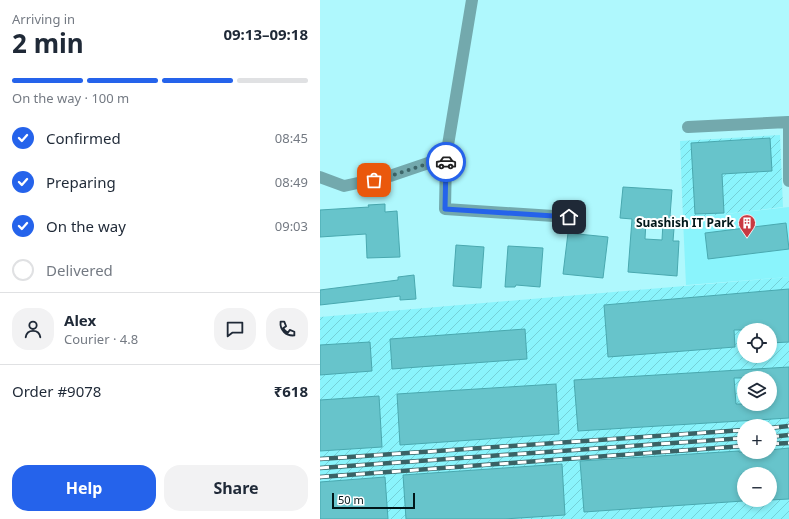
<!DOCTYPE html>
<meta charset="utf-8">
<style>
body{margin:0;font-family:"Noto Sans",sans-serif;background:#f2f2f3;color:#1f2937;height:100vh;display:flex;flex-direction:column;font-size:15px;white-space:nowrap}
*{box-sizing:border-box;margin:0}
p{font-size:13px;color:#747a83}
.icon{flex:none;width:22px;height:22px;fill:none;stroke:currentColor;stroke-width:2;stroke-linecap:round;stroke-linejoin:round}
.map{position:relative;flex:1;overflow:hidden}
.drawer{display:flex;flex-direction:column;background:#fff;width:320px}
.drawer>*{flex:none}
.controls{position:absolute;left:417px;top:323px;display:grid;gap:8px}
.controls a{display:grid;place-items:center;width:40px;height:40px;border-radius:50%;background:#fff;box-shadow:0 2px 6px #0003;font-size:20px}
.scale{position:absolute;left:12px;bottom:10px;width:83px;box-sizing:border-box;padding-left:4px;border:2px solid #001719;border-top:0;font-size:11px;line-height:14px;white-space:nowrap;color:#001719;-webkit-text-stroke:3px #fff;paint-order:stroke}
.pin{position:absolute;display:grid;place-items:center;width:34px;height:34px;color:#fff;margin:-17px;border-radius:8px;box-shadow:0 2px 6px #0006}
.courier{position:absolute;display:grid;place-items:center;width:40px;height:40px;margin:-20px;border:3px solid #2563eb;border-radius:50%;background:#fff;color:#222;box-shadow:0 1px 5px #0007}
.head em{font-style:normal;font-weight:700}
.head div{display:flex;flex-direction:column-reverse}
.head{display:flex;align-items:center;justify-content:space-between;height:68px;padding:0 12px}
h1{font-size:26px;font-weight:700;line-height:30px}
.bar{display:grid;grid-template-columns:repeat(4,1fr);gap:6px 4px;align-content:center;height:48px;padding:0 12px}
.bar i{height:5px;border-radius:3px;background:#e0e1e3}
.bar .active{background:#2563eb}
.bar p{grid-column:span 4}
.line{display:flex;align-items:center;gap:10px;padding:0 12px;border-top:1px solid #e0e1e3}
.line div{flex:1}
.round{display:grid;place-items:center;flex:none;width:42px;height:42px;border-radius:16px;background:#f2f2f3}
ol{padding:0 12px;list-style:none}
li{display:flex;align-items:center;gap:12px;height:44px}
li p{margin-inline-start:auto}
li .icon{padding:4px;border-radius:50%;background:#2563eb;color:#fff;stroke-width:4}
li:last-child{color:#747a83}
li i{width:22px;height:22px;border:2px solid #e0e1e3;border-radius:50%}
.cta{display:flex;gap:8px;margin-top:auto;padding:8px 12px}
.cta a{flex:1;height:46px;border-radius:16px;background:#2563eb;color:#fff;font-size:16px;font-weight:700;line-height:46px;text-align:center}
.cta a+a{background:#f2f2f3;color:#1f2937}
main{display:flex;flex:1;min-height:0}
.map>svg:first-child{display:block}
.built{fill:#8af4fc}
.industrial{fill:url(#industrial-furrows);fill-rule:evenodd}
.building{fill:#67c4cb;stroke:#49a8af;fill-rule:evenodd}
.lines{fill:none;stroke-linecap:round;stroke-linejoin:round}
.street{stroke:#73a9ad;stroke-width:12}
.rail-casing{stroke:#3a6265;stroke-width:4.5}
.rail{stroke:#fff;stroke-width:3;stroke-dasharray:9;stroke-linecap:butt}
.done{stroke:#3d6669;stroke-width:4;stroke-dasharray:0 7.2}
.route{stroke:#2563eb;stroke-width:5}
.labels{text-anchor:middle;stroke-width:4;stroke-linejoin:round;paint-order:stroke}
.poi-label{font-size:12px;font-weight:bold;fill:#001719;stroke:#fff;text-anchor:end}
</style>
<main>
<section class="drawer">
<div class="head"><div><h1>2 min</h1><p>Arriving in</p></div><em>09:13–09:18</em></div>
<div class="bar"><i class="active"></i><i class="active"></i><i class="active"></i><i></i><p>On the way · 100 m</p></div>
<ol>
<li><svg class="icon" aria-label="check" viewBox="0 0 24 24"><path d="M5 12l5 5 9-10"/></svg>Confirmed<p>08:45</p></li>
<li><svg class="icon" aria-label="check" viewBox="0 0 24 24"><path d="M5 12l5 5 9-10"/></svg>Preparing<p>08:49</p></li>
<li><svg class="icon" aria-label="check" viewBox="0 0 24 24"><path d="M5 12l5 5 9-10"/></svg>On the way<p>09:03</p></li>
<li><i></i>Delivered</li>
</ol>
<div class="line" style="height:72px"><a class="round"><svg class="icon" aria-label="person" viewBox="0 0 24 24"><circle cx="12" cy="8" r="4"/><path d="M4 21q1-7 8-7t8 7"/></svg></a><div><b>Alex</b><p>Courier · 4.8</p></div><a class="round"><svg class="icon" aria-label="chat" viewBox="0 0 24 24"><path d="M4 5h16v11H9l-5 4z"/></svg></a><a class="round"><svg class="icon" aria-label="phone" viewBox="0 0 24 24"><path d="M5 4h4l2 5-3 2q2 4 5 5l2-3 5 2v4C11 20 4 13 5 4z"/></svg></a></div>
<div class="line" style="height:52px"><div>Order #9078</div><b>₹618</b></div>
<div class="cta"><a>Help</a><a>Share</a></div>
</section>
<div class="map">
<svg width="469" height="519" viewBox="0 0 469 519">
<defs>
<pattern id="industrial-furrows" width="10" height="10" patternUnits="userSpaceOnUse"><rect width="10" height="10" fill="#8af4fc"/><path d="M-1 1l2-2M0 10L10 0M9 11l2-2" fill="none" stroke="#75d0d7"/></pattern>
</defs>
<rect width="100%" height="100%" fill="#aff8fd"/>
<!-- built -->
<path class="built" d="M469 207V277L366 285 363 219Z"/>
<!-- industrial -->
<path class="industrial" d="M460 135 463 207 363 219 360 141Z
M469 277V519H0V317ZM424 330H450V356H424ZM424 378H450V404H424ZM424 426H450V452H424ZM424 474H450V500H424Z"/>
<!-- building -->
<path class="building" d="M450 138 452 171 402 174 404 213 375 214 371 143Z
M303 187 352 190 350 216H355L353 241H359L357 276 308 272 312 219 300 218ZM326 221 343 222 342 240 325 239Z
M65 204V212L77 211 80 257 47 258 46 234 0 237V210L49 207 48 205Z
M466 223 469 249 388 259 385 233Z
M248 233 288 237 283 278 243 274Z
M136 245 164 247 161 288 133 286Z
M188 246 223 248 220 287 196 285 195 287H185Z
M94 275 96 299 80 300V296L0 305V290L78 280V277Z
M469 289V342L450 343V330H414L415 347 288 357 284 305Z
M205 329 207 359 72 369 70 339Z
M50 342 52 371 0 375V345Z
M469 367V418L258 431 254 380ZM414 378H450V404H416Z
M236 384 239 434 80 445 77 394Z
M59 396 62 447 0 451V400Z
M469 448V499L450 500V474H421L423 501 264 512 260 461 419 451V452H450V450Z
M242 464 245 515 184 519H86L83 475Z
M65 477 68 519H0V482Z"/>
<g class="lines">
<!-- street -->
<path class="street" d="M152 0 126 157 125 209 249 217
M469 122V181
M368 127 468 122
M0 177 24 186 70 176 126 157"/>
<!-- rail casing -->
<g class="rail-casing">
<path id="rail" d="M450 428 469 426
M450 437 469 435
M450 444 469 443
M0 459 424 430
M0 468 424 438
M0 477 424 446"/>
</g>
<!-- rail -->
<use href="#rail" class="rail"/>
</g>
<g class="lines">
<!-- done -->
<path class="done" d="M54 180 70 176 126 158V162"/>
<!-- route -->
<path class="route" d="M126 162 125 209 249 217"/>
</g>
<!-- icons -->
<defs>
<g id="building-pin" transform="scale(0.9)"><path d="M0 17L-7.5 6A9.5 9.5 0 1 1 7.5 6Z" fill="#c93942" stroke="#fff"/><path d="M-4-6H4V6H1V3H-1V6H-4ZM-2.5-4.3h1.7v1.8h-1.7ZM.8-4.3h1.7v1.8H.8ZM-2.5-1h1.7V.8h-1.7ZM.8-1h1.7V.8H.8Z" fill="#fff"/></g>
</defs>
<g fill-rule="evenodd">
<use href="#building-pin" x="427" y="223"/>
</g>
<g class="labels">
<!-- poi labels -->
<g class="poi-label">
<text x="414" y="227">Suashish IT Park</text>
</g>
</g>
</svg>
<div class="controls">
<a><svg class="icon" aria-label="locate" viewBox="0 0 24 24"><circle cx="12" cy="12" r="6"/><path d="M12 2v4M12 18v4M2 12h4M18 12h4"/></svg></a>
<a><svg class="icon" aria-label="layers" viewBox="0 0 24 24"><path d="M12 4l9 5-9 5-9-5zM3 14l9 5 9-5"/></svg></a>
<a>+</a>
<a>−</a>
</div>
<div class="scale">50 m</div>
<div class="pin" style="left:54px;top:180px;background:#ea580c"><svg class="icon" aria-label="bag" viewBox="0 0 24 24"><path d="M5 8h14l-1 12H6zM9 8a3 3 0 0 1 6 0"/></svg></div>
<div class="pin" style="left:249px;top:217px;background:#1f2937"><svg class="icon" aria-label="home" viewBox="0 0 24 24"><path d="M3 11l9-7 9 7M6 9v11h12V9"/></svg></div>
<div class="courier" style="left:126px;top:162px"><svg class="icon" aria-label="car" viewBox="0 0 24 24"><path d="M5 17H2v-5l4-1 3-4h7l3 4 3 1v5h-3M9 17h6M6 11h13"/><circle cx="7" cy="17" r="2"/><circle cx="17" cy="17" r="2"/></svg></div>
</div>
</main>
